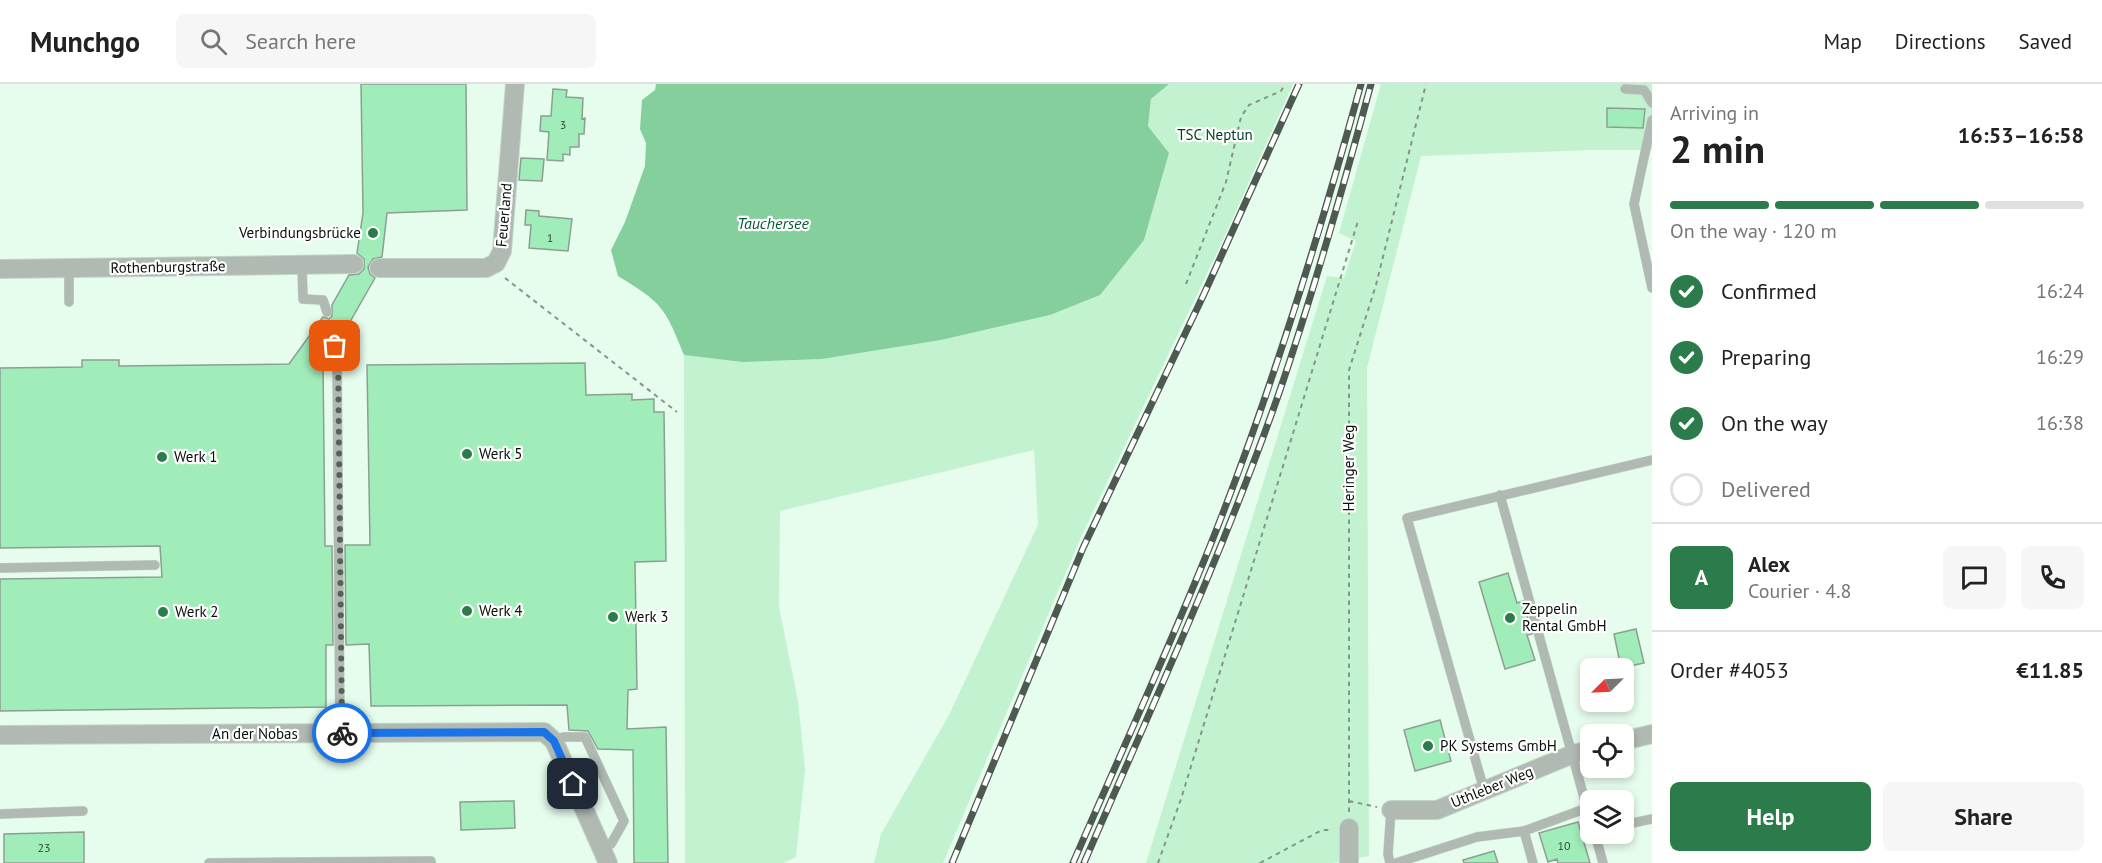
<!DOCTYPE html>
<meta charset="utf-8">
<style>
body{margin:0;font-family:"PT Sans",sans-serif;background:#f6f6f6;color:#222;height:100vh;display:flex;flex-direction:column;font-size:22px;white-space:nowrap}
*{box-sizing:border-box;margin:0}
p{font-size:20px;color:#767676}
.icon{flex:none;width:33px;height:33px;fill:none;stroke:currentColor;stroke-width:2;stroke-linecap:round;stroke-linejoin:round}
.map{position:relative;flex:1;overflow:hidden}
.drawer{display:flex;flex-direction:column;background:#fff;width:450px}
.drawer>*{flex:none}
.needle{width:39px;rotate:246deg}
.tools{position:absolute;left:1580px;top:574px;display:grid;gap:12px}
.tools a{display:grid;place-items:center;width:54px;height:54px;border-radius:9px;background:#fff;box-shadow:0 3px 9px #0003;font-size:30px}
.pin{position:absolute;display:grid;place-items:center;width:51px;height:51px;color:#fff;margin:-26px;border-radius:12px;box-shadow:0 3px 9px #0006}
.courier{position:absolute;display:grid;place-items:center;width:60px;height:60px;margin:-30px;border:4px solid #1a73e8;border-radius:50%;background:#fff;color:#222;box-shadow:0 2px 8px #0007}
.summary em{font-style:normal;font-weight:800}
.summary div{display:flex;flex-direction:column-reverse}
.summary{display:flex;align-items:center;justify-content:space-between;height:102px;padding:0 18px}
h1{font-size:39px;font-weight:800;line-height:45px}
.bar{display:grid;grid-template-columns:repeat(4,1fr);gap:9px 6px;align-content:center;height:72px;padding:0 18px}
.bar i{height:8px;border-radius:4px;background:#e0e0e0}
.bar .current{background:#2b7b4b}
.bar p{grid-column:span 4}
.line{display:flex;align-items:center;gap:15px;padding:0 18px;border-top:2px solid #e0e0e0}
.line div{flex:1}
.round{display:grid;place-items:center;flex:none;width:63px;height:63px;border-radius:9px;background:#f6f6f6}
ol{padding:0 18px;list-style:none}
li{display:flex;align-items:center;gap:18px;height:66px}
li p{margin-inline-start:auto}
li .icon{padding:6px;border-radius:50%;background:#2b7b4b;color:#fff;stroke-width:4}
li:last-child{color:#767676}
li i{width:33px;height:33px;border:3px solid #e0e0e0;border-radius:50%}
.cta{display:flex;gap:12px;margin-top:auto;padding:12px 18px}
.cta a{flex:1;height:69px;border-radius:9px;background:#2b7b4b;color:#fff;font-size:24px;font-weight:800;line-height:69px;text-align:center}
.cta a+a{background:#f6f6f6;color:#222}
header{display:flex;align-items:center;gap:36px;box-sizing:border-box;height:84px;padding:0 30px;background:#fff;border-bottom:2px solid #e0e0e0}
header strong{font-size:28px}
nav{display:flex;gap:33px;margin-inline-start:auto;font-size:21px}
.search{width:420px;height:54px;background:#f6f6f6;display:flex;align-items:center;gap:15px;box-sizing:border-box;padding:0 21px;border-radius:9px;color:#767676;font-size:22px}
main{display:flex;flex:1;min-height:0}
.map>svg:first-child{display:block}
.green{fill:#c2f2d0}
.water{fill:#84cf9c}
.building{fill:#a1edb9;stroke:#8ca091;stroke-width:1.5}
.lines{fill:none;stroke-linecap:round;stroke-linejoin:round}
.lane-casing{stroke:#c2d6c8;stroke-width:10}
.street-casing{stroke:#c2d6c8;stroke-width:20}
.path{stroke:#86958a;stroke-width:2;stroke-dasharray:4.5 4.5;stroke-linecap:butt}
.lane{stroke:#b0b9b2;stroke-width:9}
.street{stroke:#b0b9b2;stroke-width:18}
.rail-casing{stroke:#4e5951;stroke-width:7}
.rail{stroke:#fff;stroke-width:4.5;stroke-dasharray:14;stroke-linecap:butt}
.done{stroke:#566259;stroke-width:6;stroke-dasharray:0 10.8}
.route{stroke:#1a73e8;stroke-width:8}
.poi-dot{fill:#2b7b4b;stroke:#fff;stroke-width:2}
.labels{text-anchor:middle;stroke-width:4.5;stroke-linejoin:round;paint-order:stroke}
.number-label{font-size:12px;fill:#2e4636}
.park-label{font-size:15px;fill:#003a1b;stroke:#fff}
.street-label{font-size:15px;fill:#080f0a;stroke:#fff}
.poi-label{font-size:15px;fill:#080f0a;stroke:#fff;text-anchor:start}
.water-label{font-size:16px;font-style:italic;fill:#015e31;stroke:#fff}
</style>
<header>
<strong>Munchgo</strong>
<div class="search"><svg class="icon" aria-label="search" viewBox="0 0 24 24"><circle cx="10" cy="10" r="6"/><path d="M15 15l6 6"/></svg>Search here</div>
<nav><a>Map</a><a>Directions</a><a>Saved</a></nav>
</header>
<main>
<div class="map">
<svg width="1652" height="779" viewBox="0 0 1652 779">
<rect width="100%" height="100%" fill="#e6fcec"/>
<!-- green -->
<path class="green" d="M1169 0H1293L1223 156 1081 453 943 779H874L881 750 949 631 1038 441 1034 366 780 427 779 523 798 617 805 685 796 773 783 779H685L684 271 742 278 822 275 941 256 1050 231 1144 156 1169 69 1148 42 1151 15Z
M1381 0H1652V66H1592L1421 72 1367 284 1369 772 1332 779H1146L1327 192 1344 194 1356 157 1339 149Z"/>
<!-- water -->
<path class="water" d="M656 0H1169L1151 15 1148 42 1169 69 1144 156 1100 211 1050 231 941 256 822 275 742 278 684 271C665 223 662 219 618 192L611 166 625 138 645 82 646 59 640 45 642 16 655 6Z"/>
<!-- building -->
<path class="building" d="M361 0H466L467 126 387 129 382 173 373 175 368 183 370 190 375 194 339 257 334 255 330 258V269L323 279 325 462H332L333 561H326V623L0 627V495L162 493 160 462 0 464V284L82 283V276H119V282L289 280 323 233 329 235 332 232V221L349 191 359 190 364 185V175L357 169 363 129Z
M553 5 567 6 566 13 583 14 582 35 585 34 584 50H579V63H570V71L563 70V77L547 76 549 48 540 47 541 32H551Z
M1607 24 1645 25 1643 44 1607 43Z
M521 74 544 75 542 97 519 96Z
M526 126 539 127V132L572 135 568 167 529 164 531 141H525Z
M585 279 586 311 632 310V316L654 315V328H664L666 477 635 478 637 605 628 606 627 645 666 643 668 779H634L633 666 598 665 588 647 569 646 567 621 371 622 369 560 346 561 345 461H370L367 281Z
M1508 489 1517 519 1523 517 1532 550 1527 551 1535 576 1505 585 1479 498Z
M1636 545 1644 579 1621 584 1614 550Z
M1440 636 1451 677 1415 687 1404 646Z
M514 717 515 744 461 746 460 718Z
M1578 738 1590 779H1558L1557 775 1548 778 1539 749Z
M84 748V779H4V750Z
M1494 767 1498 779H1464L1463 776Z"/>
<g class="lines">
<!-- lane casing -->
<g class="lane-casing">
<path id="lane" d="M1625 5 1644 6 1652 19
M1652 36 1634 120 1652 204
M302 181 303 215 323 216 327 228
M69 218V184
M335 262 337 269 340 649
M1500 411 1590 735
M0 484 155 481
M554 657 563 653H585L624 737 611 760
M1484 706 1407 434 1652 376
M0 730 83 727
M1623 741 1652 735
M1524 747 1533 779
M1595 750 1603 779
M209 779 431 777V779
M1390 779 1388 770 1391 726
M1396 779 1477 753 1524 747 1587 724"/>
</g>
<!-- street casing -->
<g class="street-casing">
<path id="street" d="M379 184H486L496 179 502 167 515 0
M0 185 354 180
M0 651 544 648 554 657 608 779
M1623 657 1652 650
M1391 726H1437L1573 670 1590 666
M1349 744V779"/>
</g>
<!-- path -->
<path class="path" d="M505 194 677 328
M1186 200 1226 98 1241 33 1249 21 1281 7 1285 0
M1349 717 1377 723
M1349 728V286L1376 201 1426 0
M1158 779 1181 715 1358 137
M1260 779 1322 746H1332"/>
<!-- lane -->
<use href="#lane" class="lane"/>
<!-- street -->
<use href="#street" class="street"/>
<!-- rail casing -->
<g class="rail-casing">
<path id="rail" d="M952 779 1083 464 1204 210 1299 0
M1073 779C1119 673 1167 569 1210 462 1270 312 1318 156 1361 0
M1084 779C1151 624 1223 469 1279 309 1314 207 1343 104 1371 0"/>
</g>
<!-- rail -->
<use href="#rail" class="rail"/>
</g>
<g class="lines">
<!-- done -->
<path class="done" d="M335 262 338 269 342 649"/>
<!-- route -->
<path class="route" d="M342 649 544 648 554 657 573 700"/>
</g>
<!-- markers -->
<g class="poi-dot">
<circle cx="373" cy="149" r="6"/>
<circle cx="467" cy="370" r="6"/>
<circle cx="162" cy="373" r="6"/>
<circle cx="467" cy="527" r="6"/>
<circle cx="163" cy="528" r="6"/>
<circle cx="613" cy="533" r="6"/>
<circle cx="1510" cy="534" r="6"/>
<circle cx="1428" cy="662" r="6"/>
</g>
<g class="labels">
<!-- number labels -->
<g class="number-label">
<text x="563" y="45">3</text>
<text x="550" y="158">1</text>
<text x="1564" y="766">10</text>
<text x="44" y="768">23</text>
</g>
<!-- park labels -->
<g class="park-label">
<text x="1215" y="56">TSC Neptun</text>
</g>
<!-- street labels -->
<g class="street-label">
<text transform="translate(504 131) rotate(-85)" y="5">Feuerland</text>
<text transform="translate(168 183) rotate(-1)" y="5">Rothenburgstraße</text>
<text transform="translate(1349 384) rotate(-90)" y="5">Heringer Weg</text>
<text x="255" y="655">An der Nobas</text>
<text transform="translate(1492 703) rotate(-22)" y="5">Uthleber Weg</text>
</g>
<!-- poi labels -->
<g class="poi-label">
<text x="361" y="154" text-anchor="end">Verbindungsbrücke</text>
<text x="479" y="375">Werk 5</text>
<text x="174" y="378">Werk 1</text>
<text x="1522" y="530">Zeppelin<tspan x="1522" dy="17">Rental GmbH</tspan></text>
<text x="479" y="532">Werk 4</text>
<text x="175" y="533">Werk 2</text>
<text x="625" y="538">Werk 3</text>
<text x="1440" y="667">PK Systems GmbH</text>
</g>
<!-- water labels -->
<g class="water-label">
<text x="773" y="145">Tauchersee</text>
</g>
</g>
</svg>
<div class="tools">
<a><svg class="needle" viewBox="-14 -14 28 28"><path d="M0-13l5 13h-10z" fill="#e53935"/><path d="M0 13l5-13h-10z" fill="#767676"/></svg></a>
<a><svg class="icon" aria-label="locate" viewBox="0 0 24 24"><circle cx="12" cy="12" r="6"/><path d="M12 2v4M12 18v4M2 12h4M18 12h4"/></svg></a>
<a><svg class="icon" aria-label="layers" viewBox="0 0 24 24"><path d="M12 4l9 5-9 5-9-5zM3 14l9 5 9-5"/></svg></a>
</div>
<div class="pin" style="left:335px;top:262px;background:#ea580c"><svg class="icon" aria-label="bag" viewBox="0 0 24 24"><path d="M5 8h14l-1 12H6zM9 8a3 3 0 0 1 6 0"/></svg></div>
<div class="pin" style="left:573px;top:700px;background:#1f2937"><svg class="icon" aria-label="home" viewBox="0 0 24 24"><path d="M3 11l9-7 9 7M6 9v11h12V9"/></svg></div>
<div class="courier" style="left:342px;top:649px"><svg class="icon" aria-label="bike" viewBox="0 0 24 24"><circle cx="6" cy="16" r="4"/><circle cx="18" cy="16" r="4"/><path d="M6 16l4-8h5l3 8M10 8l3 8H6M13 5h3"/></svg></div>
</div>
<section class="drawer">
<div class="summary"><div><h1>2 min</h1><p>Arriving in</p></div><em>16:53–16:58</em></div>
<div class="bar"><i class="current"></i><i class="current"></i><i class="current"></i><i></i><p>On the way · 120 m</p></div>
<ol>
<li><svg class="icon" aria-label="check" viewBox="0 0 24 24"><path d="M5 12l5 5 9-10"/></svg>Confirmed<p>16:24</p></li>
<li><svg class="icon" aria-label="check" viewBox="0 0 24 24"><path d="M5 12l5 5 9-10"/></svg>Preparing<p>16:29</p></li>
<li><svg class="icon" aria-label="check" viewBox="0 0 24 24"><path d="M5 12l5 5 9-10"/></svg>On the way<p>16:38</p></li>
<li><i></i>Delivered</li>
</ol>
<div class="line" style="height:108px"><b class="round" style="background:#2b7b4b;color:#fff">A</b><div><b>Alex</b><p>Courier · 4.8</p></div><a class="round"><svg class="icon" aria-label="chat" viewBox="0 0 24 24"><path d="M4 5h16v11H9l-5 4z"/></svg></a><a class="round"><svg class="icon" aria-label="phone" viewBox="0 0 24 24"><path d="M5 4h4l2 5-3 2q2 4 5 5l2-3 5 2v4C11 20 4 13 5 4z"/></svg></a></div>
<div class="line" style="height:78px"><div>Order #4053</div><b>€11.85</b></div>
<div class="cta"><a>Help</a><a>Share</a></div>
</section>
</main>
